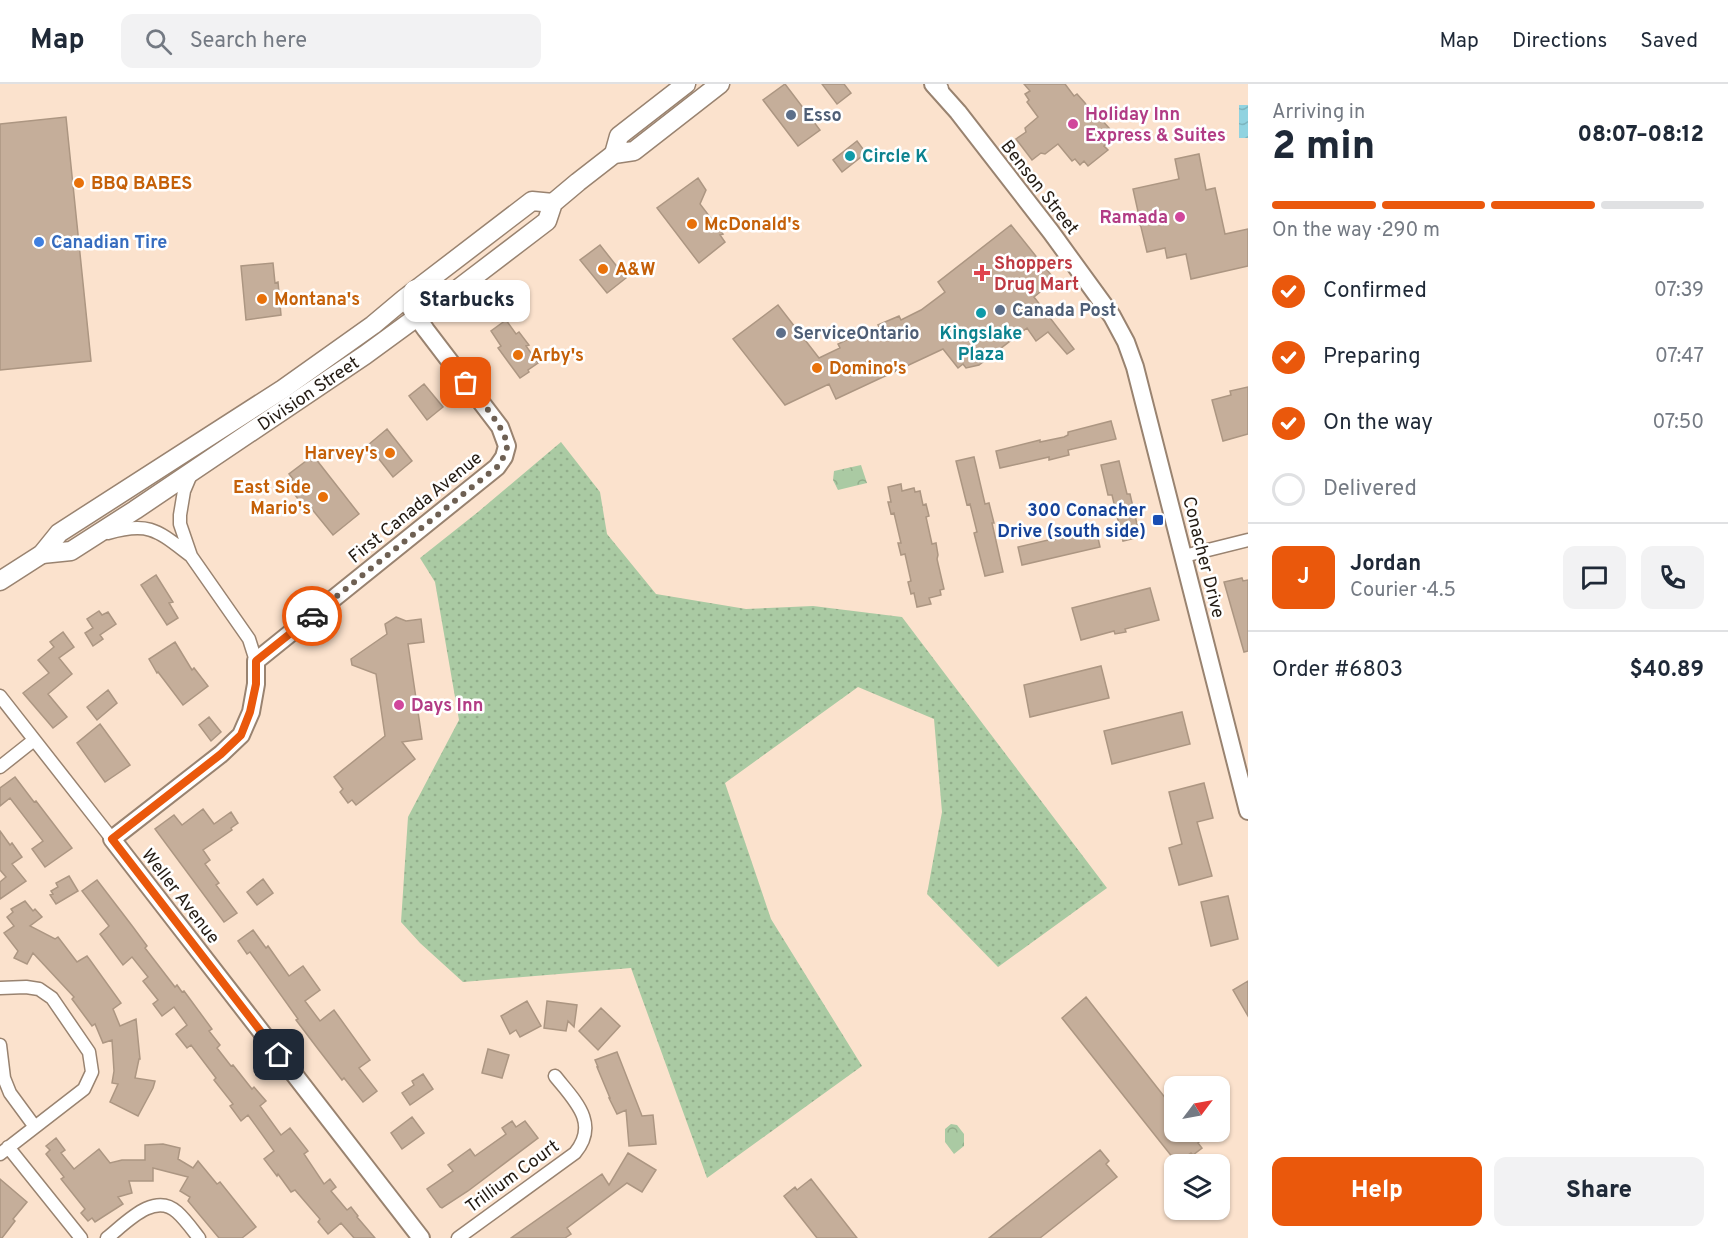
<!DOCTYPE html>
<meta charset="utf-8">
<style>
body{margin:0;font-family:Overpass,sans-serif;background:#f2f2f3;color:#1f2937;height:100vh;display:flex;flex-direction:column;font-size:22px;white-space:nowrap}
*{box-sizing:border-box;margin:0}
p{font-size:20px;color:#747a83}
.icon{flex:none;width:33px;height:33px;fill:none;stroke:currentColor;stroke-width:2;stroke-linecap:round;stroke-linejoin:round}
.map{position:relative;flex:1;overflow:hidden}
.drawer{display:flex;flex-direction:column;background:#fff;width:480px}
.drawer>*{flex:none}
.needle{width:39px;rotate:58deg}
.fabs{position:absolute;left:1164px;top:992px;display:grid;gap:12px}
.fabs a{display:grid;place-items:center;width:66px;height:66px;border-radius:12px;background:#fff;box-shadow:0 2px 4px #0004;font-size:30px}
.pin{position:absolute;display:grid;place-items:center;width:51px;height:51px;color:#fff;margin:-26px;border-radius:12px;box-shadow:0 3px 9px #0006}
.courier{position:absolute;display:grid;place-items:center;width:60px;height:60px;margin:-30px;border:4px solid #ea580c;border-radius:50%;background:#fff;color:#222;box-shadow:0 2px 8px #0007}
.bubble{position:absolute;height:42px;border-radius:12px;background:#fff;box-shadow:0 2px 4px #0004;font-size:20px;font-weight:800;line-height:42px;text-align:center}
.head em{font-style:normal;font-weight:800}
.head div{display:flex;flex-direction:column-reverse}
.head{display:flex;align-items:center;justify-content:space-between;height:102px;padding:0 24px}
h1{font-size:39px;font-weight:800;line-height:45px}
.bar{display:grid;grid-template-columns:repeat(4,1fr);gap:9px 6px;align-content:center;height:72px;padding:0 24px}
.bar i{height:8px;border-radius:4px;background:#e0e1e3}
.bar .current{background:#ea580c}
.bar p{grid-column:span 4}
.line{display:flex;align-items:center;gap:15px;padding:0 24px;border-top:2px solid #e0e1e3}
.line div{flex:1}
.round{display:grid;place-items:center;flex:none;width:63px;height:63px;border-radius:12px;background:#f2f2f3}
ol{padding:0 24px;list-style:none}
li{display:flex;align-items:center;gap:18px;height:66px}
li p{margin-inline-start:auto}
li .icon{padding:6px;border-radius:50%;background:#ea580c;color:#fff;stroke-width:4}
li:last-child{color:#747a83}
li i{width:33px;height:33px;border:3px solid #e0e1e3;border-radius:50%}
.action{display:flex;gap:12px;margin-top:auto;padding:12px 24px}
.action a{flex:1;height:69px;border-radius:12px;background:#ea580c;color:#fff;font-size:24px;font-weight:800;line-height:69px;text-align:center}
.action a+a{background:#f2f2f3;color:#1f2937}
header{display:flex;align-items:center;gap:36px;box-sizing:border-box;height:84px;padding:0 30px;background:#fff;border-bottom:2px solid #e0e1e3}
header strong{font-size:28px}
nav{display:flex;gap:33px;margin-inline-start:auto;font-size:21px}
.search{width:420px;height:54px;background:#f2f2f3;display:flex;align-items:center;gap:15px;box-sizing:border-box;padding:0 21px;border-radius:12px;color:#747a83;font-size:22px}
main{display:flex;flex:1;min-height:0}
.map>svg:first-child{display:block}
.grass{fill:url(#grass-dots)}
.park{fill:url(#park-crowns)}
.water{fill:url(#water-waves)}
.building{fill:#c5ae9a;stroke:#ac9682;stroke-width:1.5}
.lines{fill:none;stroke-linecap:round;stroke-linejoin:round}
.street-casing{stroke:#998370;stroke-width:15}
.secondary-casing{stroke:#998370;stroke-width:20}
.primary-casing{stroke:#998370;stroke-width:21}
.street{stroke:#fff;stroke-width:12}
.secondary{stroke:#fff;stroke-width:16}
.primary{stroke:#fff;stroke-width:18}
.done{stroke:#6e6053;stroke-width:6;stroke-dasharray:0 10.8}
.route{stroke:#ea580c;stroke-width:8}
.service-dot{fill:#5c6f8a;stroke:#fff;stroke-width:2}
.hotel-dot{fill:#d1479c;stroke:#fff;stroke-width:2}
.culture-dot{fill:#0f9aa8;stroke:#fff;stroke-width:2}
.food-dot{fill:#e8710a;stroke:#fff;stroke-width:2}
.shop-dot{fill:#3f7fe0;stroke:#fff;stroke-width:2}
.health-dot{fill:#e0444e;stroke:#fff;stroke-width:2}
.transit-dot{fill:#1a4fb4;stroke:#fff;stroke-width:2}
.labels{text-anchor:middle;stroke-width:5;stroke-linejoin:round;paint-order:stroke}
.hotel-label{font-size:18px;font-weight:bold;fill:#b23c85;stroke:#fff;text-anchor:start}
.service-label{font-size:18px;font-weight:bold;fill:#4e5e75;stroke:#fff;text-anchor:start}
.culture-label{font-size:18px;font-weight:bold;fill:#0d838f;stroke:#fff;text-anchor:start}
.food-label{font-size:18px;font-weight:bold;fill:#c56008;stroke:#fff;text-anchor:start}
.street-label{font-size:18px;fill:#221a12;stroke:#fff}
.shop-label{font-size:18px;font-weight:bold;fill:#366cbe;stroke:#fff;text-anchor:start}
.health-label{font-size:18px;font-weight:bold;fill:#be3a42;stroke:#fff;text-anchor:start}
.transit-label{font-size:18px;font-weight:bold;fill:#164399;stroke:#fff;text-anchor:end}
</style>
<header>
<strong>Map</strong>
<div class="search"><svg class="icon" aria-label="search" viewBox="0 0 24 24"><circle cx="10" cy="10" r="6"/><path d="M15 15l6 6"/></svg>Search here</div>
<nav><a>Map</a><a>Directions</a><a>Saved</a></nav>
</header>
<main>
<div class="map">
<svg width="1248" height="1154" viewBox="0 0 1248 1154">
<defs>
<pattern id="grass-dots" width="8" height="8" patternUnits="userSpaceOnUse" patternTransform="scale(1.5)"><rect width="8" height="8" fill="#aacaa3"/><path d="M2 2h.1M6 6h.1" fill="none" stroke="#92ad8b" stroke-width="1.8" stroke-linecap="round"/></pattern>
<pattern id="park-crowns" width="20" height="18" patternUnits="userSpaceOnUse" patternTransform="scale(1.5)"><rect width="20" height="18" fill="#aacaa3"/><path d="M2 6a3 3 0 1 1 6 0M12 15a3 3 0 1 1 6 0" fill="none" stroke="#92ad8b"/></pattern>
<pattern id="water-waves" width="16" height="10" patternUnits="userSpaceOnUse" patternTransform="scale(1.5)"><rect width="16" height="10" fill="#90d3e0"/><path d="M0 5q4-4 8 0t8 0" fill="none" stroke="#7cb5bf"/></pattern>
</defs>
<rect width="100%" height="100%" fill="#fbe2cd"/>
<!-- grass -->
<path class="grass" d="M561 358 600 408 607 450 656 510 746 525 813 522 902 533 1107 804 998 883 927 810 942 728 934 635 858 603 725 699 771 835 862 982 707 1094 631 884 463 898 420 859 401 838 408 733 459 636 435 498 420 474 478 428Z"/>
<!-- park -->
<path class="park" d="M861 381 867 399 838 406 833 396 834 387Z
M951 1040 957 1041 964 1050V1062L954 1070 945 1058V1045Z"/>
<!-- water -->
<path class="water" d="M1239 21H1248V54H1239Z"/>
<!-- building -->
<path class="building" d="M785 0 820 46 798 62 763 16Z
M822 0H844L851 9 837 20Z
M1024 0H1065L1074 12 1077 10 1085 19 1095 36 1099 33 1109 44 1115 53 1104 62 1108 66 1088 82 1084 77 1080 81 1075 75 1072 77 1058 60 1045 70 1041 69 1032 76 1016 55 1026 48 1025 44 1038 33 1027 18 1029 16 1025 10 1030 7Z
M66 33 91 277 0 286V40Z
M857 57 866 69 842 88 833 76Z
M1199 70 1206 106 1215 104 1225 150 1248 145V182L1191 195 1186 170 1167 174 1165 164 1147 168 1141 143 1138 137 1139 132 1133 105 1179 95 1175 75Z
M698 94 706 106 700 120 723 150 720 151 725 158 699 179 657 124Z
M1011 141 1055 196 1034 213 1074 265 1067 270 1048 248 1036 257 1027 244 979 281 966 284 963 280 958 284 943 265 836 315 829 300 785 321 733 255 778 221 819 274 840 264 838 260 859 250 861 255 880 245 878 241 899 232 901 236 921 226 945 208 938 198Z
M600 161 626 194 607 209 580 176Z
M273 179 275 199 278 198 281 231 246 236 241 182Z
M506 236 516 250 519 248 529 261 526 262 538 279 528 286 529 288 520 294 498 264 501 262 491 247Z
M424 300 443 323 427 336 409 312Z
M1248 303V350L1223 357 1212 316 1231 311 1230 307Z
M1111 337 1116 355 1068 366 1069 371 1049 376V373L1000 384 996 367 1040 356V358L1064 353 1068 351V348Z
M387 345 412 377 393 393 368 361Z
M974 373 985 420 989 419 994 439H992L1003 488 985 492 974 449 977 448 970 420 967 421 956 377Z
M310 374 312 377 315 374 359 430 333 451 311 424 307 427 287 400 293 395 289 390Z
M1119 377 1127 410H1130L1140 453 1123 457 1112 411H1108L1101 381Z
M901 400 902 407 914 404 915 408 920 407 923 421 926 420 929 432 926 433 932 460 936 459 938 471 937 475 944 505 940 506 941 511 929 514 931 520 917 523 914 509 911 510 908 498 911 497 905 470 901 471 898 459H901L894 429 891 430 888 418H891L888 403Z
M1096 445 1100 463 1022 481 1018 463Z
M156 491 173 518 169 519 178 534 167 541 141 501Z
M1242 494 1243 497 1248 496V567L1244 568 1224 498Z
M1150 504 1159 536 1125 545 1126 548 1115 550 1114 547 1081 556 1072 524Z
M99 527 102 531 108 528 116 540 100 551 103 555 93 562 85 549 93 544 87 535Z
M396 533 406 537 421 535 424 558 408 560 422 655 402 658 415 675 356 721 352 716 348 719 340 708 343 705 334 693 385 652 376 590 352 581 351 575 387 550 385 540Z
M63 548 74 563 59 574 72 590 48 610 67 633 53 644 23 609 49 589 38 576 54 563 50 558Z
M175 558 192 586 194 584 208 602 183 621 158 588 157 589 149 575Z
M1101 582 1109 614 1030 633 1024 601Z
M108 606 117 619 97 636 87 623Z
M1182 628 1190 660 1112 680 1104 647Z
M209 633 221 648 211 657 199 641Z
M100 640 130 681 105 698 77 659Z
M15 693 34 718 36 717 72 764 45 783 32 765 43 757 10 714 0 722V704Z
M1204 699 1213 734 1197 738 1212 792 1179 801 1169 764 1182 760 1169 708Z
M203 725 214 740 231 728 238 739 231 744 232 746 203 766 210 776 205 780 219 799 216 801 237 829 224 838 155 745 174 731 182 741Z
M0 747 10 761 12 759 22 773 12 780 26 797 0 815V798L6 793 0 786Z
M69 792 78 807 56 820 50 811 53 810 51 807 58 803 56 799Z
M263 795 273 809 257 821 247 808Z
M97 796 133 843 147 862 145 864 175 903 177 901 182 908 184 907 212 945 209 947 220 961 217 964 231 982 233 981 252 1005 254 1003 266 1017 260 1022 281 1051 290 1044 308 1067 304 1070 324 1100 330 1095 336 1103 331 1107 347 1126 351 1123 358 1132 357 1133 375 1154H354L341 1139 328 1150 318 1138 320 1135 295 1106 291 1108 278 1090 277 1092 264 1075 274 1067 248 1031 241 1037 230 1022 233 1020 214 996 216 994 191 961 187 964 176 950 187 941 174 923 162 932 153 920 158 916 143 897 148 893 132 873 123 881 100 850 109 842 82 807Z
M1228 812 1238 855 1211 862 1201 818Z
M25 817 33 827 35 825 42 833 30 842 55 855 58 853 77 878 87 872 90 876 121 919 113 925 120 942 136 935 140 975H139L135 994 155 997 153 1004 138 1032 110 1018 118 1000 112 999 114 987 112 956 103 959 95 940 92 942 72 915 74 913 33 869 27 880 14 874 18 867 4 849 14 842 7 833 13 828 11 825Z
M253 846 266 864 268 862 289 892 303 882 320 906 305 917 320 937 334 926 370 976 359 984 377 1007 363 1018 344 994 342 996 318 965 296 936 298 935 250 868 247 870 238 857Z
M1248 897V932L1233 906Z
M1086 913 1174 1025V1047H1192L1200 1057 1198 1059 1202 1064 1193 1071 1191 1069 1177 1079 1062 934Z
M527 917 541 942 520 953 516 946 510 950 501 932Z
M547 917 577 921 574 943 568 937 566 947 544 944Z
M601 924 620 942 598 966 579 947Z
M488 965 509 971 502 994 482 989Z
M617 968 642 1032 653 1031 656 1060 629 1062 626 1026 617 1030 609 1014H610L597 983H598L595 976Z
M423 990 433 1005 410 1021 402 1009 414 1001 412 997Z
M412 1033 424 1049 402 1065 391 1049Z
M512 1037 516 1043 525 1037 538 1054 468 1107 442 1124 440 1123 427 1105 453 1087 448 1081 470 1065 475 1072 506 1050 502 1044Z
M56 1054 65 1066 61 1069 74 1085 99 1065 110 1079 122 1076H145V1061L163 1060 180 1064 178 1075 193 1084 198 1077 217 1100 220 1098 256 1143 242 1154H219L188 1117 190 1113 180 1107 188 1093 153 1084V1097H129L132 1109 118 1113 123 1120 95 1138 92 1134 88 1137 81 1129 85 1125 61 1095 64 1093 46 1070 50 1066 46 1062Z
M1100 1066 1109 1077 1106 1080 1117 1093 1040 1154H989Z
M628 1069 656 1086 642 1108 627 1099 567 1144 571 1150 565 1154H511L602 1090 609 1101Z
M0 1095 27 1118 13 1135 15 1137 2 1154H0Z
M811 1095 857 1154H817L784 1112 795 1103 797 1106Z"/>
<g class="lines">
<!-- street casing -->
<g class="street-casing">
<path id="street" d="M192 388 184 407 180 431V440L191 472 249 555 256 577
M108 449C150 437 158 447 191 472
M1184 472 1248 456
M0 612 112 755
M0 683 34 656
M0 904 26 903 39 905 52 914 89 968 92 988 84 1005 0 1070
M0 961 4 994 10 1009 35 1043
M8 1063 81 1154
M107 1154C125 1140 154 1107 177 1128 185 1135 192 1145 199 1154
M458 1154 575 1069C600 1039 574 1016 555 992"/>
</g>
<!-- secondary casing -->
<g class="secondary-casing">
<path id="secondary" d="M933 0 958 28 1051 148 1112 232 1126 258 1135 283 1248 727
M404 215 426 246 500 343 507 362 504 373 497 383 256 577V600L251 628 241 651 221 670 112 755 421 1154"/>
</g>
<!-- primary casing -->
<g class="primary-casing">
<g id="primary">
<path d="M935 0 939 5"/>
<path d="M614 70 619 52 686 0"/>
<path id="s1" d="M42 470 71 467 135 426 365 271 417 233 450 211 547 137 553 119 578 98 614 70 634 67 720 0"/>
<path d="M0 497 42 470 59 449 283 305 373 241 404 215 532 117 553 119"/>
</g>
</g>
<!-- street -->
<use href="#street" class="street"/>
<!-- secondary -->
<use href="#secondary" class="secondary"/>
<!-- primary -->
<use href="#primary" class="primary"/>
</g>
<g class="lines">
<!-- done -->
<path class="done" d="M312 532 497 383C501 377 507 369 507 362 507 346 477 312 466 299"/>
<!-- route -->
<path class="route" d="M279 971 112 755 221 670 241 651 250 628 256 600V577L312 532"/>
</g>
<!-- markers -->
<g class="service-dot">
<circle cx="791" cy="31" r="6"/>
<circle cx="1000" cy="226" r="6"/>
<circle cx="781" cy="249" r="6"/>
</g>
<g class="hotel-dot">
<circle cx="1073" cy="40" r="6"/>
<circle cx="1180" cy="133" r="6"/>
<circle cx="399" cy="621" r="6"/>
</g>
<g class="culture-dot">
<circle cx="850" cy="72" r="6"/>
<circle cx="981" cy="229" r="6"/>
</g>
<g class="food-dot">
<circle cx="79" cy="99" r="6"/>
<circle cx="692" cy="140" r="6"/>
<circle cx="603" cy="185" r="6"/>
<circle cx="262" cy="215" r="6"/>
<circle cx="518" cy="271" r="6"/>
<circle cx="817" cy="284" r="6"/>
<circle cx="390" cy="369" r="6"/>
<circle cx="323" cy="413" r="6"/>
</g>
<circle class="shop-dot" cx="39" cy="158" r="6"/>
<path class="health-dot" d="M979 180h6v6h6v6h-6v6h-6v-6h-6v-6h6z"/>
<rect class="transit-dot" x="1152" y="430" width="12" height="12" rx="3"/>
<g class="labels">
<!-- hotel labels -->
<g class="hotel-label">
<text x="1085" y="36">Holiday Inn<tspan x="1085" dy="21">Express &amp; Suites</tspan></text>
<text x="1168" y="139" text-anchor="end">Ramada</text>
<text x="411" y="627">Days Inn</text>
</g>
<!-- service labels -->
<g class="service-label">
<text x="803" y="37">Esso</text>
<text x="1012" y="232">Canada Post</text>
<text x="793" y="255">ServiceOntario</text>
</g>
<!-- culture labels -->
<g class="culture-label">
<text x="862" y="78">Circle K</text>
<text x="981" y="255" text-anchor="middle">Kingslake<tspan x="981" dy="21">Plaza</tspan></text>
</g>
<!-- food labels -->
<g class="food-label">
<text x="91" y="105">BBQ BABES</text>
<text x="704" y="146">McDonald's</text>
<text x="615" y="191">A&amp;W</text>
<text x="274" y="221">Montana's</text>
<text x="530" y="277">Arby's</text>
<text x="829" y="290">Domino's</text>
<text x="378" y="375" text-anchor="end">Harvey's</text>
<text x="311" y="409" text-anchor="end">East Side<tspan x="311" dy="21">Mario's</tspan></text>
</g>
<!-- street labels -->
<g class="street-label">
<text transform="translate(1040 103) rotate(52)" y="6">Benson Street</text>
<text dy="6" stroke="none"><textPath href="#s1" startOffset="314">Division Street</textPath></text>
<text transform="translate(415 423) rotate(-39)" y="6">First Canada Avenue</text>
<text transform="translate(1204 473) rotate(76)" y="6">Conacher Drive</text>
<text transform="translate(181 812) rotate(52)" y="6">Weller Avenue</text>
<text transform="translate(512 1092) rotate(-36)" y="6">Trillium Court</text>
</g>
<!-- shop labels -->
<g class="shop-label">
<text x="51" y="164">Canadian Tire</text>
</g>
<!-- health labels -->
<g class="health-label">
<text x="994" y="185">Shoppers<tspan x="994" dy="21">Drug Mart</tspan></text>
</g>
<!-- transit labels -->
<g class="transit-label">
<text x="1146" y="432">300 Conacher<tspan x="1146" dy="21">Drive (south side)</tspan></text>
</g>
</g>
</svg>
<div class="fabs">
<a><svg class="needle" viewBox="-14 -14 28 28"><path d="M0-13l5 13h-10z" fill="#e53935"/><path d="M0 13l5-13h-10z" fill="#747a83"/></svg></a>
<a><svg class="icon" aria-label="layers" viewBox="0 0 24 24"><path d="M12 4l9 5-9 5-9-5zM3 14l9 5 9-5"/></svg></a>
</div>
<div class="pin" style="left:466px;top:299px;background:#ea580c"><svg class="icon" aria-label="bag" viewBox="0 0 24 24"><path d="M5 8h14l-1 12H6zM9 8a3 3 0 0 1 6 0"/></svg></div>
<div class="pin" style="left:279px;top:971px;background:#1f2937"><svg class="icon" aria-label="home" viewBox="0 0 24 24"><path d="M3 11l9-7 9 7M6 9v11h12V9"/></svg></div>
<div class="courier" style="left:312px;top:532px"><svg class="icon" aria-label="car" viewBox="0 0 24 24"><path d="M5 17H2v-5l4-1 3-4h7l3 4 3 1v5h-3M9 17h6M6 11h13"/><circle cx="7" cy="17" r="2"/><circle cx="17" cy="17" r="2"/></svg></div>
<div class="bubble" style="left:404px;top:196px;width:126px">Starbucks</div>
</div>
<section class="drawer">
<div class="head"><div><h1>2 min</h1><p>Arriving in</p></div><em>08:07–08:12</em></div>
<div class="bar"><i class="current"></i><i class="current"></i><i class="current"></i><i></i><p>On the way · 290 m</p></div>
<ol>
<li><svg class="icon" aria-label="check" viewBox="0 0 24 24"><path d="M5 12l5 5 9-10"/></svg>Confirmed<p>07:39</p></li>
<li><svg class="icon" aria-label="check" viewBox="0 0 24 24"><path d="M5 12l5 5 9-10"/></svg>Preparing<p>07:47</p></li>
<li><svg class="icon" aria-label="check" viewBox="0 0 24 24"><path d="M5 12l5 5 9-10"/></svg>On the way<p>07:50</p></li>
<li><i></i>Delivered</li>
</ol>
<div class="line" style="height:108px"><b class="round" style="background:#ea580c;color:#fff">J</b><div><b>Jordan</b><p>Courier · 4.5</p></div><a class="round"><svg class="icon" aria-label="chat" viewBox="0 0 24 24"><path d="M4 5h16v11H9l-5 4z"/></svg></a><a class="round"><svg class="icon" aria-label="phone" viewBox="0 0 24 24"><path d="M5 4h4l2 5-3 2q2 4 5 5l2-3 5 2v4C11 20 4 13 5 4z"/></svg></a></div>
<div class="line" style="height:78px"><div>Order #6803</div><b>$40.89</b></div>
<div class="action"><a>Help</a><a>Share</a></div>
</section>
</main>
